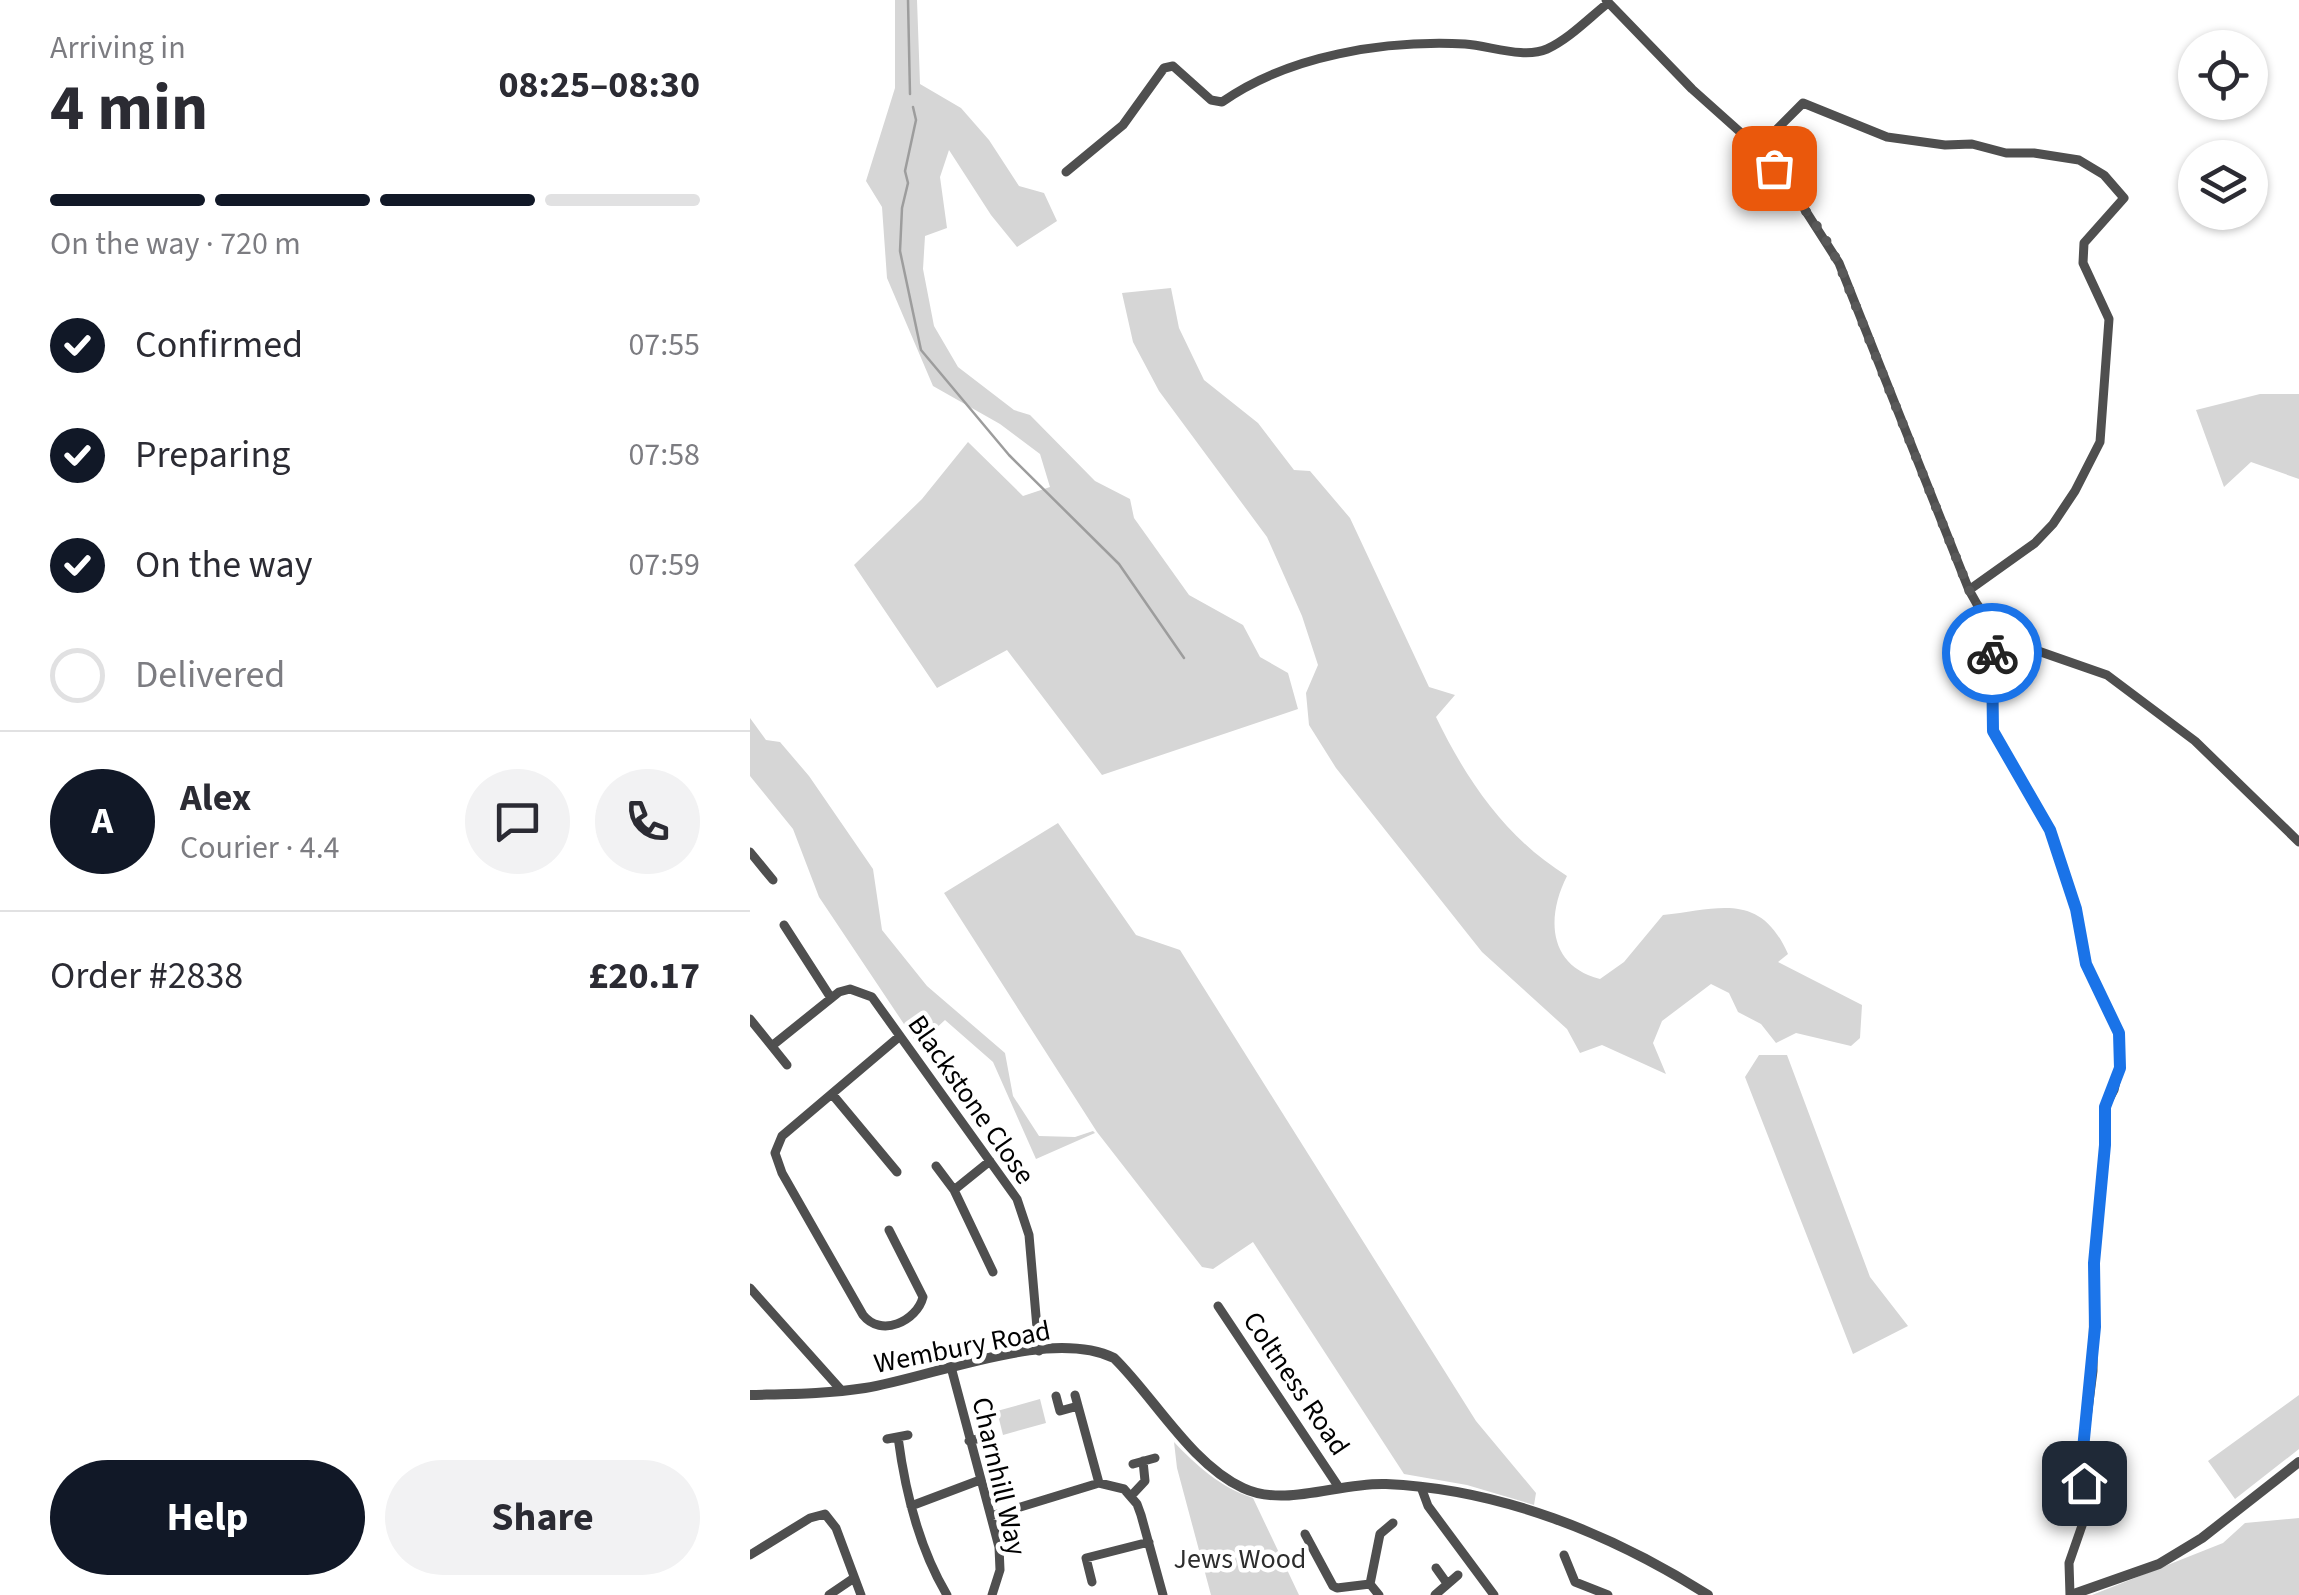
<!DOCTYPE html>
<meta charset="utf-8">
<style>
body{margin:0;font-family:"Source Sans 3",sans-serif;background:#f2f2f3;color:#2b2b33;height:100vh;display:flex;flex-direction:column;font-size:38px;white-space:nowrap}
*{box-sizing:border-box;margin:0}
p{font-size:32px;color:#7c7c81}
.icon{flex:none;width:55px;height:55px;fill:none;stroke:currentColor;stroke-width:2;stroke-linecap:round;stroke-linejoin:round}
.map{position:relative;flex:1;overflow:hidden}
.details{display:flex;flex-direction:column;background:#fff;width:750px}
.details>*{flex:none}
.buttons{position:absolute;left:1428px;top:30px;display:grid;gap:20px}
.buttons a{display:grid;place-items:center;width:90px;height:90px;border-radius:50%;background:#fff;box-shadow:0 2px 8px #0004;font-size:50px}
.pin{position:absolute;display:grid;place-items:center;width:85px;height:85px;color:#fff;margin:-42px;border-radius:20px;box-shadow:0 5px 15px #0006}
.courier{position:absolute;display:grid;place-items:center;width:100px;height:100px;margin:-50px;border:8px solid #1a73e8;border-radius:50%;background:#fff;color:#222;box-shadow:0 2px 12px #0007}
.summary em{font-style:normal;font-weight:700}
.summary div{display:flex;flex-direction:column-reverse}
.summary{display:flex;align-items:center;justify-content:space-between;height:170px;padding:0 50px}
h1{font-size:65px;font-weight:700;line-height:75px}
.bar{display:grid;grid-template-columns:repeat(4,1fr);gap:15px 10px;align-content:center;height:120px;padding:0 50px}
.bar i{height:12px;border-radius:8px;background:#e1e1e2}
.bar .on{background:#111827}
.bar p{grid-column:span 4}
.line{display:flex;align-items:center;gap:25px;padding:0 50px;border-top:2px solid #e1e1e2}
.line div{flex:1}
.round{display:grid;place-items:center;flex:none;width:105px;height:105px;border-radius:52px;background:#f2f2f3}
ol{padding:0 50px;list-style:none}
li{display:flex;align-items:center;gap:30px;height:110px}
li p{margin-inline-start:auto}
li .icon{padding:10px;border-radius:50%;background:#111827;color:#fff;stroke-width:4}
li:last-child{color:#7c7c81}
li i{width:55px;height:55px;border:5px solid #e1e1e2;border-radius:50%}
.action{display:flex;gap:20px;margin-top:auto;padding:20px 50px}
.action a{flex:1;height:115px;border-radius:60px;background:#111827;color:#fff;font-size:40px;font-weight:700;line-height:115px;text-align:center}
.action a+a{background:#f2f2f3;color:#2b2b33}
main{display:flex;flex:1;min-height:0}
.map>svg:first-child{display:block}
.green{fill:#d6d6d6}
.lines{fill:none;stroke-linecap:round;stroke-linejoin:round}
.stream{stroke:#9d9d9d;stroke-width:2.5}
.minor{stroke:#4f4f4f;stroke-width:9}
.tertiary{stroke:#4f4f4f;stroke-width:10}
.done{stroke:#595959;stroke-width:10;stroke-dasharray:0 18}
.route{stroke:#1a73e8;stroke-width:12}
.labels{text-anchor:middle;stroke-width:9;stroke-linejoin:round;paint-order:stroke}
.street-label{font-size:28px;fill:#000;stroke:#fff}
.park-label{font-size:28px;fill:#2d2d2d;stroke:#fff}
</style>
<main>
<section class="details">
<div class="summary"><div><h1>4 min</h1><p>Arriving in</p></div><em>08:25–08:30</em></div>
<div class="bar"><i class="on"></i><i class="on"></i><i class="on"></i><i></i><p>On the way · 720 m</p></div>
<ol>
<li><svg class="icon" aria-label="check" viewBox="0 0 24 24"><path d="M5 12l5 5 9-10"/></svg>Confirmed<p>07:55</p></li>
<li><svg class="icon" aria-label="check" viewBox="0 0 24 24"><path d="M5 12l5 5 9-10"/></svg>Preparing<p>07:58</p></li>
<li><svg class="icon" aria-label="check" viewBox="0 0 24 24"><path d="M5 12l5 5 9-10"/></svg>On the way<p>07:59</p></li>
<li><i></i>Delivered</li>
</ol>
<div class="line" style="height:180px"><b class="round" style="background:#111827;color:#fff">A</b><div><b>Alex</b><p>Courier · 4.4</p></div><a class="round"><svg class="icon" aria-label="chat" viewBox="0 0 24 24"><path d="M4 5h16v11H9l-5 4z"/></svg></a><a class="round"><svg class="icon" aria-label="phone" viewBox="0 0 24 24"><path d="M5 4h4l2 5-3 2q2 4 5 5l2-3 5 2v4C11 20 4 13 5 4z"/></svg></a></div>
<div class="line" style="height:130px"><div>Order #2838</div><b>£20.17</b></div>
<div class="action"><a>Help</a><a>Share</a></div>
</section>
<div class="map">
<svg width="1549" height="1595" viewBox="0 0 1549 1595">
<rect width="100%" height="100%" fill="#fff"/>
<!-- green -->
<path class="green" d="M145 0H167L170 84 211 108 239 140 269 186 294 193 307 221 267 247 241 215 199 150 190 177 197 228 175 236 173 269 184 326 208 367 264 410 280 415 345 481 380 499 384 518 439 595 493 625 510 657 538 673 548 709 352 775 257 650 187 688 104 565 172 499 218 442 273 496 300 487 290 454 250 424 183 386 137 278 132 207 116 181 145 88Z
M421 288 429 328 454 380 508 423 544 470 560 471 600 518 679 687 705 695 686 717C717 781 756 838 817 876 796 917 798 966 850 979L874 962 913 915C969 909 1010 891 1038 954L1028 962 1112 1005 1110 1038 1101 1046 1046 1033 1026 1043 1011 1024 988 1012 979 993 961 984 912 1021 903 1043 916 1074 852 1045 830 1053 817 1029 732 952 586 768 559 725 556 693 568 665 552 616 517 537 409 391 383 342 372 293Z
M1510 394H1549V479L1501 462 1474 487 1446 410Z
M0 718 16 740 30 742 59 776 123 869 132 930 177 986 255 1053 263 1096 289 1136 325 1137 343 1131 345 1133 286 1159 243 1062 195 1020 168 1045 69 897 43 829 0 776Z
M308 823 386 935 430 950 726 1421 786 1493 784 1505 717 1485 654 1474 503 1242 463 1269 452 1267 347 1132 194 893Z
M1009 1055H1037L1120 1277 1158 1326 1103 1354 995 1077Z
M1549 1395V1449L1485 1499 1458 1461Z
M290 1399 296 1423 253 1435 247 1411Z
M424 1442C448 1467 470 1487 503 1498L549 1595H461L427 1468Z
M1549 1518V1595H1342L1473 1543 1495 1523Z"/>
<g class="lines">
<!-- stream -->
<path class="stream" d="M158 0 160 94
M163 107 166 120 155 171 158 183 152 208 150 251 171 350 259 455 369 564 434 658"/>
<!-- minor -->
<path class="minor" d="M856 0 942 89 1008 148 1041 188 1089 263 1219 590 1245 636 1357 675 1445 741 1549 842
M1008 148 1053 103 1137 137 1195 145 1222 144 1256 153H1284L1329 160 1354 175 1374 198 1334 243 1333 263 1359 319 1350 442 1325 491 1303 524 1285 543 1219 590
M316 172 373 125 414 68 423 66 461 100 472 102C539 55 635 40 715 44 741 46 774 59 797 49 819 39 839 18 858 3
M1245 636 1241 688 1243 731 1300 830 1326 909 1336 964 1369 1033V1068L1364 1090 1355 1107V1145L1344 1263 1343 1371 1333 1449 1335 1517 1319 1563 1320 1595
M0 852 23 880
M34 925 81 998
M0 1019 37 1065
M23 1045 89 992 100 989 122 997 267 1199 279 1235 289 1351
M82 1094 147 1172
M186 1166 204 1190 243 1272
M204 1190 240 1161
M139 1230 173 1297C167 1321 131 1338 113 1315L32 1173 25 1153 32 1136 150 1036
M0 1288 92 1391
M468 1306 588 1486
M201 1367 249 1547 250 1570 242 1595
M325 1395 349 1483
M306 1396 310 1411 328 1406
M148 1437C155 1491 169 1548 197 1595
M137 1439 158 1435
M219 1441 235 1437 231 1419
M383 1464 405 1458
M671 1487 678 1506 744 1595
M381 1496 395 1481 393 1461
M161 1506 230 1480
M241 1516 349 1483 374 1489 387 1504 391 1515 413 1595
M555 1534 583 1586 587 1588 620 1584 629 1595
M0 1555 60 1518 75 1514 86 1528 111 1595
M814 1555 825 1582 858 1595
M686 1568 696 1582
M342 1582 336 1558 399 1542
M620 1584 630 1534 643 1523
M79 1595 104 1578
M685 1595 708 1575"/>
<!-- tertiary -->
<path class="tertiary" d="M0 1395C38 1394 77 1394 115 1388 184 1377 299 1327 364 1358 404 1397 441 1464 493 1488 535 1508 589 1482 636 1484 751 1489 862 1534 958 1595
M1321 1595 1409 1564 1452 1538 1549 1462"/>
</g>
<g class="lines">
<!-- done -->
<path class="done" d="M1024 168 1072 233 1089 264 1219 590 1245 636 1242 653"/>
<!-- route -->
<path class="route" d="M1242 653 1243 731 1300 830 1326 909 1336 964 1369 1033 1370 1068 1355 1107V1145L1344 1263 1345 1327 1333 1449 1334 1483"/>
</g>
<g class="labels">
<!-- street labels -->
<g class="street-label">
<text transform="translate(222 1099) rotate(55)" y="10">Blackstone Close</text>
<text transform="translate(212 1346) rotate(-11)" y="10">Wembury Road</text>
<text transform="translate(547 1383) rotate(56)" y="10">Coltness Road</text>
<text transform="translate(250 1476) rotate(77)" y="10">Charnhill Way</text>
</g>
<!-- park labels -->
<g class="park-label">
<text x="490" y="1568">Jews Wood</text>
</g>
</g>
</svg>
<div class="buttons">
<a><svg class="icon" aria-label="locate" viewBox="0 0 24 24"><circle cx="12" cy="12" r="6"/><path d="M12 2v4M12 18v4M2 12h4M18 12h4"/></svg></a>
<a><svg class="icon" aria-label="layers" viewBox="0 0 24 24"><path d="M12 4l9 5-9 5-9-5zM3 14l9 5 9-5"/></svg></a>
</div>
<div class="pin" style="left:1024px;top:168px;background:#ea580c"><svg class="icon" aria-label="bag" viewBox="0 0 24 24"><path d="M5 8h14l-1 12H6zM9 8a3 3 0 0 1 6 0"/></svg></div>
<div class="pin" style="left:1334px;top:1483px;background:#1f2937"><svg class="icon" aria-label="home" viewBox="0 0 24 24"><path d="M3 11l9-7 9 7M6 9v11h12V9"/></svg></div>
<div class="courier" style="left:1242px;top:653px"><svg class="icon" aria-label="bike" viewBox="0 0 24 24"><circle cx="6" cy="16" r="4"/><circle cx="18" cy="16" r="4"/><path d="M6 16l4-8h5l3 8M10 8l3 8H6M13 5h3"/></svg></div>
</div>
</main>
